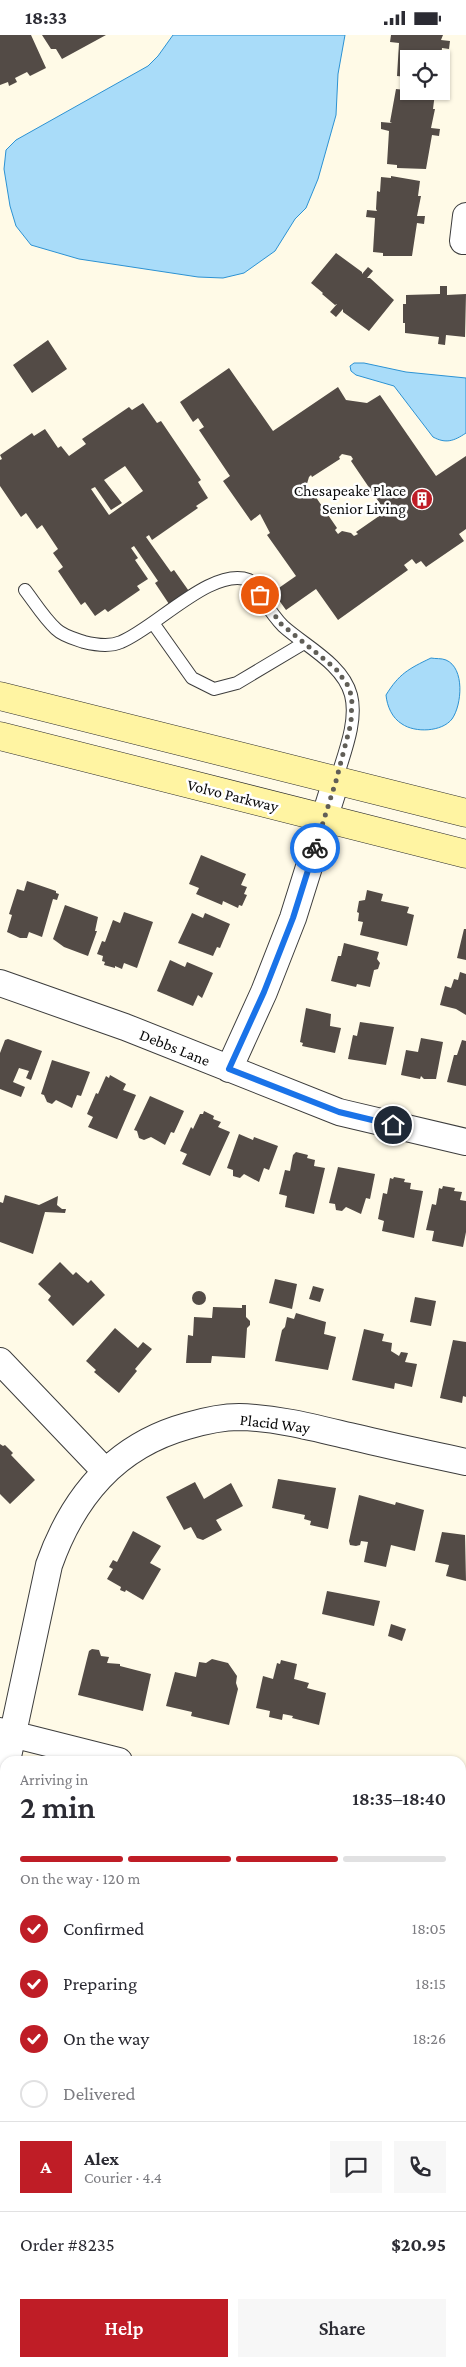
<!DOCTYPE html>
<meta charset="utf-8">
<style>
body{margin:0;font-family:"Crimson Pro",serif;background:#f7f7f7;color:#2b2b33;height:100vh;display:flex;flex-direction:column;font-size:19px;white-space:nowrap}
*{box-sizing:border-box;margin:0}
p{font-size:16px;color:#7c7c81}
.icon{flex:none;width:28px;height:28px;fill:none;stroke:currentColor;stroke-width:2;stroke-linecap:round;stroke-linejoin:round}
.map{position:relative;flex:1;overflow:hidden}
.details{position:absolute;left:0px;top:1721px;width:466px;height:611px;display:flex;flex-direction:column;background:#fff;border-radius:15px 15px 0 0;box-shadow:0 1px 4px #0004}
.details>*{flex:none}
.controls{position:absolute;left:400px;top:15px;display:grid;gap:10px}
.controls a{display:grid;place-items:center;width:50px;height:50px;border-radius:0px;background:#fff;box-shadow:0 1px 4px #0004;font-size:25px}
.pin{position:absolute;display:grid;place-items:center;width:42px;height:42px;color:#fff;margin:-21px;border:2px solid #fff;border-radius:50%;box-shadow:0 1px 5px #0007}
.courier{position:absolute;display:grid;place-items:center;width:50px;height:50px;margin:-25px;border:4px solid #1a73e8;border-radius:50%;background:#fff;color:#222;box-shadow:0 1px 6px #0007}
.overview em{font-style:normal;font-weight:600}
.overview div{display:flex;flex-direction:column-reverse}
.overview{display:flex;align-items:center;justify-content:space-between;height:85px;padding:0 20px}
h1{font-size:32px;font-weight:600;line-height:38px}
.bar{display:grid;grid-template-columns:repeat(4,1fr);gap:8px 5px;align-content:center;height:60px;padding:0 20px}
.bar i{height:6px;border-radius:4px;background:#e1e1e2}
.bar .active{background:#bf1d26}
.bar p{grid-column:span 4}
.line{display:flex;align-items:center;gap:12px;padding:0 20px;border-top:1px solid #e1e1e2}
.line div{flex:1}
.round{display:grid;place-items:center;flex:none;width:52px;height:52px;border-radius:0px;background:#f7f7f7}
ol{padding:0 20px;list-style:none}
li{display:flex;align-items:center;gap:15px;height:55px}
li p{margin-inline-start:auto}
li .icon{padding:5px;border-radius:50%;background:#bf1d26;color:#fff;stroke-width:4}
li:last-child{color:#7c7c81}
li i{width:28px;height:28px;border:2px solid #e1e1e2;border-radius:50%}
.primary-button{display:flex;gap:10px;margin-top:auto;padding:10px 20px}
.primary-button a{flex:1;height:58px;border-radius:0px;background:#bf1d26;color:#fff;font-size:20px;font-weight:600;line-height:58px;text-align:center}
.primary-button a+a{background:#f7f7f7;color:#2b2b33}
.status{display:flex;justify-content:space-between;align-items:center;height:35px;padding:0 25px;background:#fff;direction:ltr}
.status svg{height:14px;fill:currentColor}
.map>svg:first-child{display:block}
.water{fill:#a9dcf9;stroke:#2c92d3}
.building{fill:#534b46;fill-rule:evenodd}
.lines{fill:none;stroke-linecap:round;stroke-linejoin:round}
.lane-casing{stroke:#3d3d3d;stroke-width:14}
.street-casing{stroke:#3d3d3d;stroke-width:28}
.secondary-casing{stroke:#2c2c2c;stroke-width:29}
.lane{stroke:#fff;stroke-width:12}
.street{stroke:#fff;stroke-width:26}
.secondary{stroke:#fff4a2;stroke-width:28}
.done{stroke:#605e57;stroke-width:5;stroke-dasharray:0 9}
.route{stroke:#1a73e8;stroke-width:6}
.labels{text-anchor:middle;stroke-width:5;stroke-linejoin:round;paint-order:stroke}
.poi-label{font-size:16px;fill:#0a0a0a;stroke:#fff;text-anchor:end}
.street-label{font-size:16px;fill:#0a0a0a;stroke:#fff}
</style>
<div class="status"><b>18:33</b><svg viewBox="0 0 49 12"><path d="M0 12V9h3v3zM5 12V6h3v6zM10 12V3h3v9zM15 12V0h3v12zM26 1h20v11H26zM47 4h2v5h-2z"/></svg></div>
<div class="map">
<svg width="466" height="2332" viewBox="0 0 466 2332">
<rect width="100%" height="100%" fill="#fffae7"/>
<!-- water -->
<path class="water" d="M173 0H345L338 39 336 80 318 144 306 173 295 184 275 216 244 238 223 243 198 242 79 224 31 210 16 191 10 171 4 134 6 115 16 105 148 31 158 21Z
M354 328H364L406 337 466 343V398C454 406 446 409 433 402L394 351 356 340 351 336 350 331Z
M431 623C436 624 441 623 446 625 465 633 462 670 452 684 442 697 415 698 402 689 392 683 387 671 386 660 399 639 408 634 431 623Z"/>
<!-- building -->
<path class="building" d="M0 0H31L46 33 30 41 27 37 15 43 17 47 9 51 8 47 0 50Z
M42 0H106L62 24 56 14H51Z
M391 0H443L441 5 450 6 449 14 442 13 441 24H409V45H406L407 42 397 41 399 8 390 7Z
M396 54 435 58 433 74H435L431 93 440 94 439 101 432 100 426 134 397 133V130L387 129 389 96 381 94V87L392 88 390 87Z
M391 141 420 146 418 161H421L417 181H425L424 189 417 188 412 221H383V218L373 217 375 183 366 182 367 175 377 176 376 174 377 156 380 157 381 142 391 143Z
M336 218 362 237V239L368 232 373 236 367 243H370L394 265 369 296 343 277V274L336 282 330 277 337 269 335 270 322 259 323 258 311 248Z
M440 251H447V260L466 259 465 302 446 300 445 310 438 309 439 302 405 298V288H403V269H406V260L440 259Z
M48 305 67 334 32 358 13 330Z
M229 333 273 396 338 352 346 365 367 368 380 360 436 441 466 421V494L459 499 464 506 426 532 421 526 416 529 412 524 404 530 408 535 338 585 316 554 286 575 273 557 296 541 267 500 270 498 260 479 251 486 223 446 230 441 199 395 204 392 198 383 193 387 180 367ZM342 419 351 421 353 424 351 426 383 473 386 471 387 474 386 479 384 481 382 479 356 497 358 499 354 501 351 498 342 496 338 499 335 495 337 493 311 455 309 456 306 452 309 442 311 440 312 442 340 424 339 422Z
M143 368 157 388 161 386 201 445 198 447 208 463 196 471 198 473 152 505 149 500 146 502 171 537 174 535 191 559 171 572 155 548 158 546 134 511 131 513 138 523 135 525 148 544 137 551 140 555 108 577 105 574 95 581 85 567 81 570 58 536 63 532 53 518 58 514 42 490 37 494 26 478 21 482 0 451V425L2 424 0 420 32 398 34 401 45 394 58 413 61 411 69 421 86 409 82 404 129 372 132 375ZM125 431 143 456 109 480 91 454 95 452 111 475 122 468 104 445Z
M201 820 246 839 241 850 247 852 244 859 247 860 242 871 239 870 238 873 223 866 222 870 196 859 199 853 189 849Z
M27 846 56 856V858L59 859 57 865 53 864 42 902 29 897 27 903H20L7 897 12 880 9 879 17 854 24 856Z
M367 855 383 859 381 866 409 872 407 878 414 880 407 911 360 900 363 887 358 886 359 878 357 877 359 866 365 865Z
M65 870 98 882 95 896H97L88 921 64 912 53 904Z
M124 877 153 887 137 933 124 928 122 934 115 931V933L104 930 105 927 102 926 103 921 97 919 102 906 105 907 113 885 120 888Z
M192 878 203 883 205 878 230 889 220 913 217 912 213 921 178 908Z
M464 894H466V925L457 923Z
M344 908 379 917 377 924 380 928 378 934 374 935 370 952 357 949 356 952 331 946 338 921H341Z
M170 925 185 932 187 927 213 938 202 963 198 960 193 971 157 956Z
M460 937 466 939V980L456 974 440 970 445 951 451 953 454 944 458 945Z
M306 973 331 979 330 991 341 993 335 1018 302 1011 303 1008 300 1007Z
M360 987 394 992 386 1030 348 1024 353 1000 357 1001Z
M421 1003 443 1007 436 1044H424L421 1041 420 1044 401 1040 406 1015 418 1017Z
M8 1004 42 1016 31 1045 26 1043 29 1036 19 1033 13 1047 25 1052 21 1062 0 1054V1018L5 1005Z
M462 1005 466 1006V1051L447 1047 454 1020H457Z
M52 1025 90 1037 81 1061 77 1060 72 1073 56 1065 52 1069 47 1067 44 1060 41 1059Z
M110 1040 126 1049 123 1055 136 1060 117 1104 88 1092 93 1082 87 1079 96 1058 98 1059 106 1041 109 1043Z
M150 1061 184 1076 174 1098 171 1097 165 1110 151 1102 144 1105 139 1103 137 1096 134 1095Z
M204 1076 214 1081 213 1084 221 1087 218 1092 230 1097 210 1141 182 1129 187 1119 180 1116 191 1092 193 1094 200 1079H203Z
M239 1099 253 1105 254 1102 278 1111 269 1135 264 1133 259 1147 244 1139 240 1143 233 1141V1135L227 1133Z
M296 1117 308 1120 307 1123 315 1125 314 1131 325 1133 314 1179 285 1172 287 1161 279 1159 285 1135 290 1136 293 1120Z
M338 1132 375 1139 370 1164 366 1163 361 1179 346 1172 342 1176 336 1175 335 1169 329 1168Z
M394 1142 405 1144 404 1147 411 1148 410 1154 423 1156 414 1203 382 1196 384 1186 378 1184 383 1158 387 1159 390 1143 393 1144Z
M443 1151 455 1153 454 1156 462 1157 460 1165 466 1166V1197L463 1212 432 1206 434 1196 426 1195 432 1169 436 1170 439 1153 442 1154Z
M5 1160 39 1170 58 1161 57 1170 62 1174H66L65 1178 45 1177 33 1219 0 1207V1167L3 1168Z
M60 1227 73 1240 76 1237 88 1248 91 1245 105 1260 73 1291 48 1265 51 1261 38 1249Z
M275 1244 297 1249 292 1274 269 1268Z
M313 1251 324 1254 320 1267 309 1264Z
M192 1263a7 7 0 1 1 14 0a7 7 0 1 1-14 0Z
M415 1262 436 1266 431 1291 410 1287Z
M242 1270H246V1282L250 1286V1290L247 1293 245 1323 212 1321 211 1328H186L188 1300 193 1301 194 1282 212 1283 213 1272 242 1273Z
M296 1278 326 1287 324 1299 336 1302 328 1335 275 1326 282 1295 285 1292 287 1282 294 1284Z
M115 1293 138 1313 143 1307 152 1314 135 1334 137 1336 119 1358 94 1337 96 1335 86 1326Z
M364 1294 384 1299 382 1306 392 1308 391 1316 399 1321 401 1317 408 1318 405 1327 417 1329 412 1352 395 1348 394 1354 352 1345Z
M453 1305 466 1307V1362L463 1361 462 1368 440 1363Z
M0 1409 3 1411 5 1410 13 1418 11 1420 35 1445 10 1469 0 1459Z
M278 1444 336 1453 328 1494 310 1490 311 1486 304 1484 305 1480 272 1473Z
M195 1447 204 1464 231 1448 243 1471 216 1485 222 1495 203 1505 197 1503 191 1492 184 1495 166 1462Z
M359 1460 395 1470 396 1467 424 1475 415 1516 391 1510 386 1532 364 1527 368 1507 361 1506 360 1510 356 1511 350 1510 349 1506Z
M133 1496 161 1511 150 1528 161 1534 143 1565 126 1555 125 1557 120 1555 121 1552 107 1544 113 1534 109 1532 113 1525 117 1527Z
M442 1497 465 1500 466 1546 446 1541 449 1530 435 1527Z
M327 1556 380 1566 374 1591 322 1579Z
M391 1589 406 1594 402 1606 388 1601Z
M92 1614 99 1615 101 1621 109 1622 107 1628 120 1629V1631L151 1639 143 1676 78 1660 89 1616Z
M212 1624 228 1628 237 1641 236 1648 238 1654 229 1690 191 1681 192 1677 166 1671 175 1637 196 1642 199 1627 206 1628Z
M281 1625 297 1629 294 1644 309 1648 307 1653 326 1658 319 1690 292 1683 293 1681 283 1679 282 1685 269 1682 270 1676 256 1673 263 1641 273 1644 277 1628 280 1629Z
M461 2033 466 2044V2069L461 2071 466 2082 461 2084Z
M462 2129 466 2155 461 2156V2129Z
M0 2278 3 2284 5 2283V2328H14L4 2332H0Z
M466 2317V2332H407L406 2328H461V2318Z
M336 2328H349L351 2332H325Z"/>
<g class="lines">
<!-- lane casing -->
<g class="lane-casing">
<path id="lane" d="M25 555C35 568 44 583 56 594 63 601 75 604 84 607 96 610 110 612 121 607 156 593 212 531 249 545 260 559 270 578 283 591 305 611 343 629 351 660 358 687 343 721 336 746
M153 588 192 643 214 654 237 648 304 608"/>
</g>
<!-- street casing -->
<g class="street-casing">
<path id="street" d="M466 181 463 206H466
M0 948 125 992 339 1077 466 1107
M229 1034 264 957 293 883 336 746
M0 1326 105 1436
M0 1696 119 1726
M7 1726 49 1530C73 1462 115 1411 187 1391 204 1386 222 1382 239 1382 280 1383 319 1394 358 1403 394 1412 430 1419 466 1427
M0 1757 5 1734
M0 2128 5 2140
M461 2233H466
M85 2328 87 2332
M151 2332 162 2328"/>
</g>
<!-- secondary casing -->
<g class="secondary-casing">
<path id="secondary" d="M0 661 466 778
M0 701 466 819"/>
</g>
<!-- lane -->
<use href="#lane" class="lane"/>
<!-- street -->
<use href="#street" class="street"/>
<!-- secondary -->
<use href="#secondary" class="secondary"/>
</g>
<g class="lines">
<!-- done -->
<path class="done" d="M260 560 281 589 336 634 347 649 352 662 351 688 336 746 315 813"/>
<!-- route -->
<path class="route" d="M315 813 293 883 264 957 229 1034 339 1077 393 1090"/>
</g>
<!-- icons -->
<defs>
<g id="building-disc" transform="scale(1.125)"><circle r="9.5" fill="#bf1d26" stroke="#fff"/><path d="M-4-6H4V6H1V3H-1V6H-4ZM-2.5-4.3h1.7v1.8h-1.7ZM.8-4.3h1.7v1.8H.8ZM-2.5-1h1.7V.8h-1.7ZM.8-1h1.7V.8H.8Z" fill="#fff"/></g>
</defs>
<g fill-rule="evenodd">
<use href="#building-disc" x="422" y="464"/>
</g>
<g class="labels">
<!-- poi labels -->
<g class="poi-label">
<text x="406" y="461">Chesapeake Place<tspan x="406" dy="18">Senior Living</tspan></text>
</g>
<!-- street labels -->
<g class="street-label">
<text transform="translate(233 760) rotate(14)" y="6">Volvo Parkway</text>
<text transform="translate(175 1012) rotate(22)" y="6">Debbs Lane</text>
<text transform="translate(275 1388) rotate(7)" y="6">Placid Way</text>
</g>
</g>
</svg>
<div class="controls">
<a><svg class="icon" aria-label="locate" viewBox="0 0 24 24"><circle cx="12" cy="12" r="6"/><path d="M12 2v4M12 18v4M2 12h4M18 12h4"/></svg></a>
</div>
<div class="pin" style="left:260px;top:560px;background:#ea580c"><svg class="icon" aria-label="bag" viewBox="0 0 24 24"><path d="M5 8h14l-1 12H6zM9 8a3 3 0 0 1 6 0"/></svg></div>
<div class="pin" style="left:393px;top:1090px;background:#1f2937"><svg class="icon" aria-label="home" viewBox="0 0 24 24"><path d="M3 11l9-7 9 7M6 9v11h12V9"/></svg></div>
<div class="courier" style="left:315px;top:813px"><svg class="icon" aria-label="bike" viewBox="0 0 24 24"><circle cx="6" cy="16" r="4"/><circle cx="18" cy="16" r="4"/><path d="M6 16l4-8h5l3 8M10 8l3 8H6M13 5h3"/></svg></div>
<section class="details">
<div class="overview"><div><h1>2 min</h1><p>Arriving in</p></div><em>18:35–18:40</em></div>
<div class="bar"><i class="active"></i><i class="active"></i><i class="active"></i><i></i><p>On the way · 120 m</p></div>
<ol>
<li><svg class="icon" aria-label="check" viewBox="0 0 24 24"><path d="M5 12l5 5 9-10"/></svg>Confirmed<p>18:05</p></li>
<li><svg class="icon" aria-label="check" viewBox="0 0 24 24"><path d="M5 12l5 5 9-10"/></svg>Preparing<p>18:15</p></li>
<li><svg class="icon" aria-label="check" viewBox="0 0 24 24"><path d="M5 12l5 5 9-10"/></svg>On the way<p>18:26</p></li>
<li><i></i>Delivered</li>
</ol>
<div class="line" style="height:90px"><b class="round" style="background:#bf1d26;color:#fff">A</b><div><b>Alex</b><p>Courier · 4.4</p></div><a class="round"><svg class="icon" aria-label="chat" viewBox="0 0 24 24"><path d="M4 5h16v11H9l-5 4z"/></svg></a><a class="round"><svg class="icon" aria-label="phone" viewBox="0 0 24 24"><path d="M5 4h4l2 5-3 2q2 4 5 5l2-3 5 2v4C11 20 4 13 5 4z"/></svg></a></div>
<div class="line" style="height:65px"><div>Order #8235</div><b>$20.95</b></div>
<div class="primary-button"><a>Help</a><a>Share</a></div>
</section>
</div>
